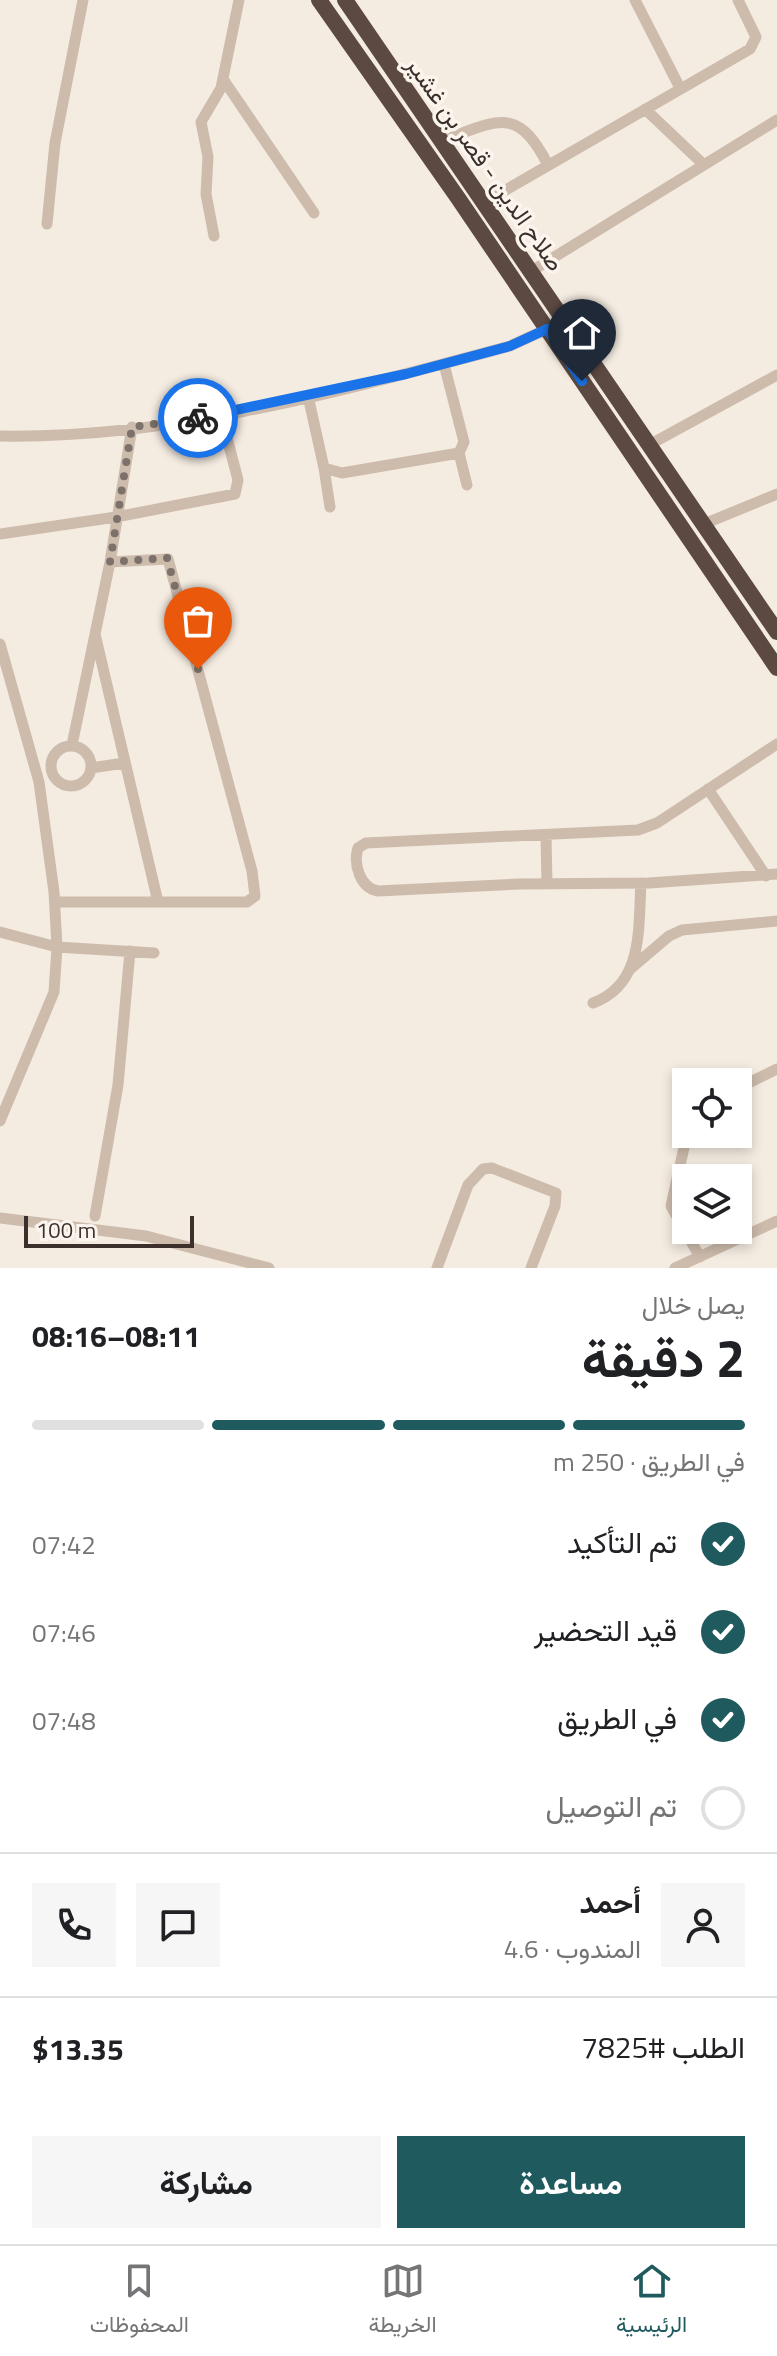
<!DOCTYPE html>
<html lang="ar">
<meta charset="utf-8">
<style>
body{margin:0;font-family:"Titillium Web",Vazirmatn,sans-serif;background:#f6f6f6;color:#202124;direction:rtl;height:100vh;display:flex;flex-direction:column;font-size:30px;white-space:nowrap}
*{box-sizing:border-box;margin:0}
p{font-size:26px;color:#757577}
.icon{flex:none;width:44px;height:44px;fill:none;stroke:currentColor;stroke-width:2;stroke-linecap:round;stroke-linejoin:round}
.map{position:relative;height:1268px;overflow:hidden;direction:ltr}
.sheet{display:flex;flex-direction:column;background:#fff;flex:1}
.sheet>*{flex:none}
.fabs{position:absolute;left:672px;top:1068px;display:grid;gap:16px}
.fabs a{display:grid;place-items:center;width:80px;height:80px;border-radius:0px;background:#fff;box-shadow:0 4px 12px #0003;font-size:40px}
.scale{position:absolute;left:24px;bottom:20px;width:170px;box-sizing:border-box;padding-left:8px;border:4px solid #3b302b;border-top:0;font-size:22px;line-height:28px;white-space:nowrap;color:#3b302b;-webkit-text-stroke:6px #fbf5ee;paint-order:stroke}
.pin{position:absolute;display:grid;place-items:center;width:68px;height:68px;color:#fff;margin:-82px -34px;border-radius:50% 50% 50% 0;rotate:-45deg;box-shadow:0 0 8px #0007}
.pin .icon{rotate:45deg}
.courier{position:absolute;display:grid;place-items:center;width:80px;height:80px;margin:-40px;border:6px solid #1a73e8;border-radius:50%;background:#fff;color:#222;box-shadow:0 2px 10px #0007}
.head em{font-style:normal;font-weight:700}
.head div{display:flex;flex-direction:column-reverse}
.head{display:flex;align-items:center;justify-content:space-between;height:136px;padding:0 32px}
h1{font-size:52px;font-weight:700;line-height:60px}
.bar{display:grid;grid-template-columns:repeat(4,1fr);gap:12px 8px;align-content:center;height:96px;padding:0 32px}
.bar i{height:10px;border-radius:6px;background:#e0e0e0}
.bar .selected{background:#1f5a5e}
.bar p{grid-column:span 4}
.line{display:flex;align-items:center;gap:20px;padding:0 32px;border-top:2px solid #e0e0e0}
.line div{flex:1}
.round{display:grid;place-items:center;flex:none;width:84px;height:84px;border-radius:0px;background:#f6f6f6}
ol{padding:0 32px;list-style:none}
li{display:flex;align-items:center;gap:24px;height:88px}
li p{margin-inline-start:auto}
li .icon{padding:8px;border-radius:50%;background:#1f5a5e;color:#fff;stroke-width:4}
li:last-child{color:#757577}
li i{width:44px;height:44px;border:4px solid #e0e0e0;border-radius:50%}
.button{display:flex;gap:16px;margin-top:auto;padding:16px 32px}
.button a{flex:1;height:92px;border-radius:0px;background:#1f5a5e;color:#fff;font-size:32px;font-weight:700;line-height:92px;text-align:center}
.button a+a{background:#f6f6f6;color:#202124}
.menu{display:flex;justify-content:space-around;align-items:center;height:112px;border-top:2px solid #e0e0e0;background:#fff;font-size:22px;color:#757577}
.menu a{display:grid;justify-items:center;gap:4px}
.menu .selected{color:#1f5a5e}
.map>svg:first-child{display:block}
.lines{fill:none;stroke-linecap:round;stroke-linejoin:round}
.minor{stroke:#cdbbac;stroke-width:11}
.highway{stroke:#5c4a42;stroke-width:16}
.done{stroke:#7c716b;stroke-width:8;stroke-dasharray:0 14.4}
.route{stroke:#1a73e8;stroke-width:10}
.labels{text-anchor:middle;stroke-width:7;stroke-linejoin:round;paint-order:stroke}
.street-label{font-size:24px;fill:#3b302b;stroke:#fbf5ee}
</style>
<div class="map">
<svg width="777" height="1268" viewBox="0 0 777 1268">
<rect width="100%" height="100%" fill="#f4ebe1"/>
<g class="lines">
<!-- minor -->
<path class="minor" d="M635 0 680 88
M223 79 314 213
M645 109 703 164
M441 141C497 121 517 104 548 165
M485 202 750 49 756 37 738 0
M47 224 55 143 83 0
M214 236 206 194 208 157 201 122 221 88 239 0
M530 272 777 120
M444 364 464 442 459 453 467 485
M308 396 324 468 342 473 459 453
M0 436C172 439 345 390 510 346L547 329
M649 445 777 375
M324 468 330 507
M704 524 777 494
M0 534 116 517 235 494 238 480 221 415
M95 634 158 902
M0 644 39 782 54 892 57 947 54 992 0 1121
M777 744 657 823 638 830 366 843 358 848C353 864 360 888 378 891L519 884 649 883 777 874
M72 745 110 562 132 427
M51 766a20 20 0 1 1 40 0a20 20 0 1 1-40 0Z
M91 768 124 763
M708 789 766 876
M546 835 547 884
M55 902H247L255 896 252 871 168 559 110 562
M0 932 57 947 154 953
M629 970 669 936 682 930 777 921
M593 1003C644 984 638 929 641 883
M738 1088 777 1069
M687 1134 671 1206 700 1257
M95 1216 118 1085 130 951
M0 1218 146 1236 269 1268
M437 1268 468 1185 483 1169 492 1168 556 1193 555 1206 531 1268
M675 1268 777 1221"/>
<!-- highway -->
<path class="highway" d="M319 0 458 198 777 668
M345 0 777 632"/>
</g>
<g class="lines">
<!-- done -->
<path class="done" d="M198 669 167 558 110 562 132 427 198 418"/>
<!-- route -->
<path class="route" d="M198 418 406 374 510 346 547 329 582 381"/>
</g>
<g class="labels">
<!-- street labels -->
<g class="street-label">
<text transform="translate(485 164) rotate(55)" y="8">صلاح الدين - قصر بن غشير</text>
</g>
</g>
</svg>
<div class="fabs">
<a><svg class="icon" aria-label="locate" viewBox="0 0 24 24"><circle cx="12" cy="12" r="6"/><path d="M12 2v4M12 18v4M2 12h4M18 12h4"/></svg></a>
<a><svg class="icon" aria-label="layers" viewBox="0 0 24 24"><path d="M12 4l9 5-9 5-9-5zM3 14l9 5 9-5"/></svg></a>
</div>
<div class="scale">100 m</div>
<div class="pin" style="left:198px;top:669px;background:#ea580c"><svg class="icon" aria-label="bag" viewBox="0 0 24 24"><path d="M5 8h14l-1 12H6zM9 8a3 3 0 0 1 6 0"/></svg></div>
<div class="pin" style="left:582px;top:381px;background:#1f2937"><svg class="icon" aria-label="home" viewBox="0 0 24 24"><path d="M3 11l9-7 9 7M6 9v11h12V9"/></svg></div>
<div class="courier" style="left:198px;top:418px"><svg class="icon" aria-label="bike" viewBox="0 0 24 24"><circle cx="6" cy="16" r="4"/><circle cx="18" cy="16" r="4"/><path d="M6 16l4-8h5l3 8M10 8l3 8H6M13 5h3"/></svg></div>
</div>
<section class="sheet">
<div class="head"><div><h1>2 دقيقة</h1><p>يصل خلال</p></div><em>08:11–08:16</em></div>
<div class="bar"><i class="selected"></i><i class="selected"></i><i class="selected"></i><i></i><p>في الطريق · 250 m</p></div>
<ol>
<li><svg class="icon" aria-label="check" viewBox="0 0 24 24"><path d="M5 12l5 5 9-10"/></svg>تم التأكيد<p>07:42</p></li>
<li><svg class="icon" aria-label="check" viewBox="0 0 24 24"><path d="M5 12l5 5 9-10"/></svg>قيد التحضير<p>07:46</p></li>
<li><svg class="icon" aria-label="check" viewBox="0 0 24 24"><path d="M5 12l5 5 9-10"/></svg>في الطريق<p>07:48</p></li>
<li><i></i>تم التوصيل</li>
</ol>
<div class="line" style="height:144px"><a class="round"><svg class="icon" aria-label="person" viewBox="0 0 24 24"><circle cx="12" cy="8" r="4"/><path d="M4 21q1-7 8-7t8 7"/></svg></a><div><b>أحمد</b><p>المندوب · 4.6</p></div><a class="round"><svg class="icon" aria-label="chat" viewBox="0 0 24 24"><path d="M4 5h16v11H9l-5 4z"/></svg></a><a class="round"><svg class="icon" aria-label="phone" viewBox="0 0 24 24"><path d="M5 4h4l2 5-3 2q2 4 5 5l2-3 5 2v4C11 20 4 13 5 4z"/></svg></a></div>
<div class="line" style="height:104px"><div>الطلب #7825</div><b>$13.35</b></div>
<div class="button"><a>مساعدة</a><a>مشاركة</a></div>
</section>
<nav class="menu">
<a class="selected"><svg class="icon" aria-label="home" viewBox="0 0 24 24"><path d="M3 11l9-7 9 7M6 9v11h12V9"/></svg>الرئيسية</a>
<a><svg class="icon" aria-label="map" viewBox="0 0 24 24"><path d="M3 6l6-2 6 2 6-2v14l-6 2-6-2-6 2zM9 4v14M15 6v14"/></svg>الخريطة</a>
<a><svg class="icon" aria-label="saved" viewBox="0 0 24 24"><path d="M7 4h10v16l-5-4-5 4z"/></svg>المحفوظات</a>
</nav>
